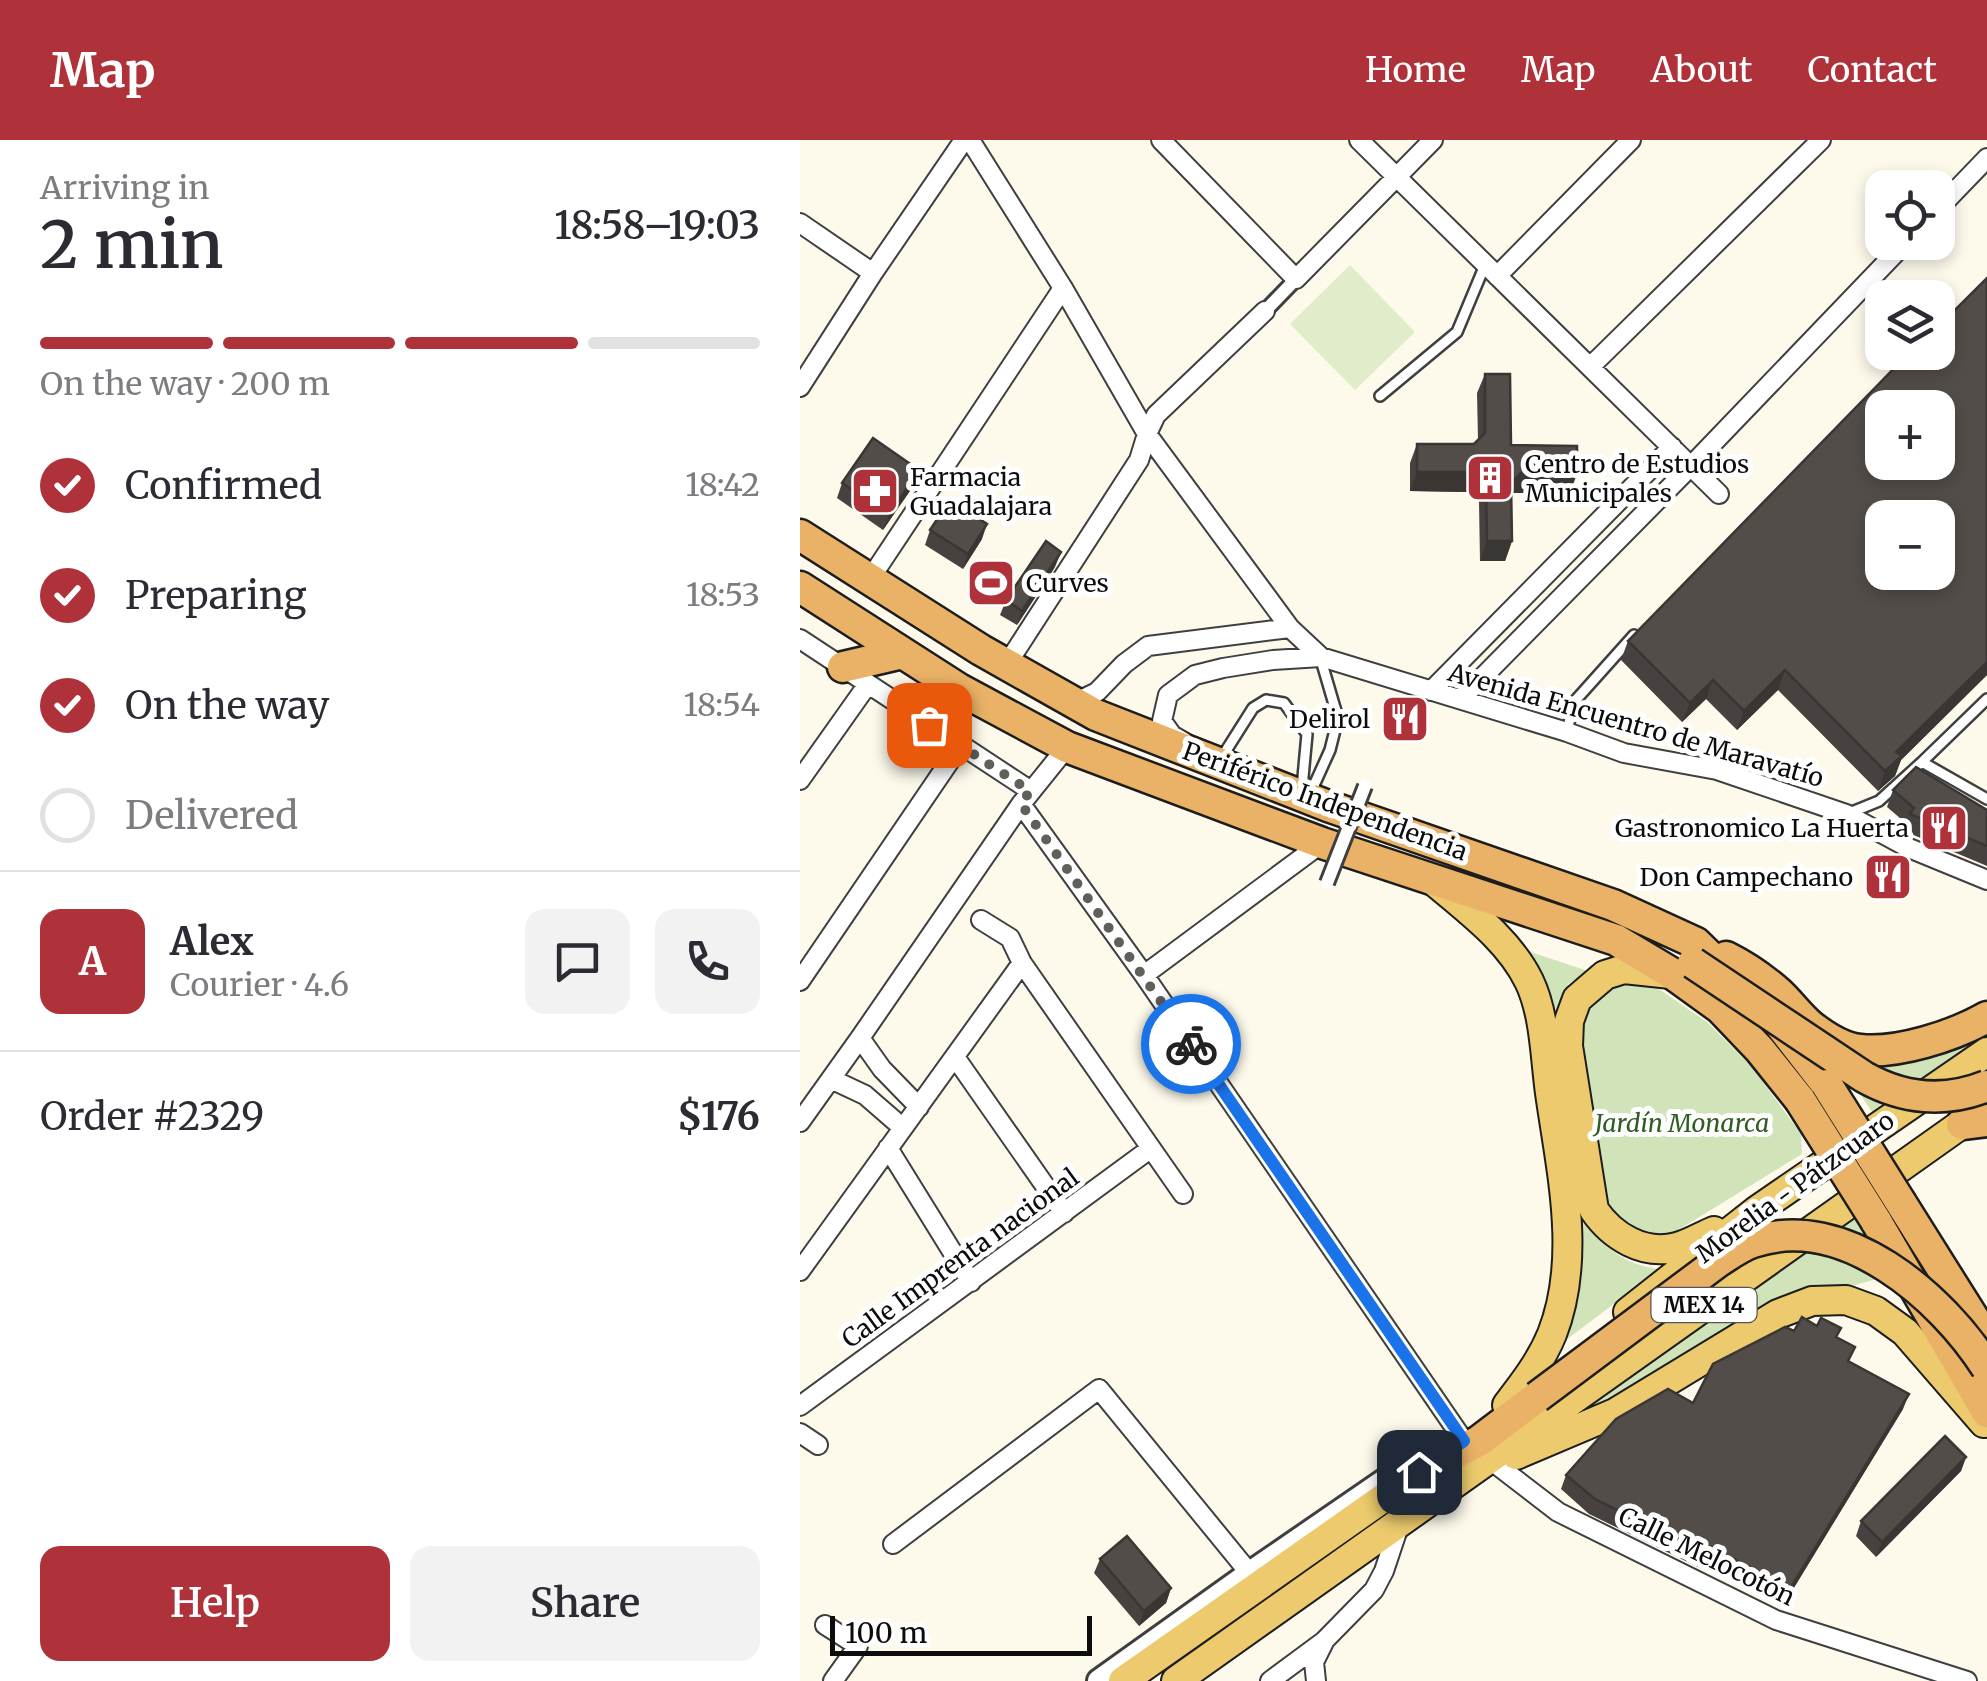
<!DOCTYPE html>
<meta charset="utf-8">
<style>
body{margin:0;font-family:Merriweather,serif;background:#f2f2f3;color:#2b2b33;height:100vh;display:flex;flex-direction:column;font-size:38px;white-space:nowrap}
*{box-sizing:border-box;margin:0}
p{font-size:32px;color:#7c7c81}
.icon{flex:none;width:55px;height:55px;fill:none;stroke:currentColor;stroke-width:2;stroke-linecap:round;stroke-linejoin:round}
.map{position:relative;flex:1;overflow:hidden}
.details{display:flex;flex-direction:column;background:#fff;width:800px}
.details>*{flex:none}
.controls{position:absolute;left:1065px;top:30px;display:grid;gap:20px}
.controls a{display:grid;place-items:center;width:90px;height:90px;border-radius:20px;background:#fff;box-shadow:0 5px 15px #0003;font-size:50px}
.scale{position:absolute;left:30px;bottom:25px;width:262px;box-sizing:border-box;padding-left:10px;border:5px solid #0c0c0c;border-top:0;font-size:28px;line-height:35px;white-space:nowrap;color:#0c0c0c;-webkit-text-stroke:8px #fff;paint-order:stroke}
.pin{position:absolute;display:grid;place-items:center;width:85px;height:85px;color:#fff;margin:-42px;border-radius:20px;box-shadow:0 5px 15px #0006}
.courier{position:absolute;display:grid;place-items:center;width:100px;height:100px;margin:-50px;border:8px solid #1a73e8;border-radius:50%;background:#fff;color:#222;box-shadow:0 2px 12px #0007}
.headline em{font-style:normal;font-weight:600}
.headline div{display:flex;flex-direction:column-reverse}
.headline{display:flex;align-items:center;justify-content:space-between;height:170px;padding:0 40px}
h1{font-size:65px;font-weight:600;line-height:75px}
.bar{display:grid;grid-template-columns:repeat(4,1fr);gap:15px 10px;align-content:center;height:120px;padding:0 40px}
.bar i{height:12px;border-radius:8px;background:#e1e1e2}
.bar .selected{background:#af313a}
.bar p{grid-column:span 4}
.line{display:flex;align-items:center;gap:25px;padding:0 40px;border-top:2px solid #e1e1e2}
.line div{flex:1}
.round{display:grid;place-items:center;flex:none;width:105px;height:105px;border-radius:20px;background:#f2f2f3}
ol{padding:0 40px;list-style:none}
li{display:flex;align-items:center;gap:30px;height:110px}
li p{margin-inline-start:auto}
li .icon{padding:10px;border-radius:50%;background:#af313a;color:#fff;stroke-width:4}
li:last-child{color:#7c7c81}
li i{width:55px;height:55px;border:5px solid #e1e1e2;border-radius:50%}
.button{display:flex;gap:20px;margin-top:auto;padding:20px 40px}
.button a{flex:1;height:115px;border-radius:20px;background:#af313a;color:#fff;font-size:40px;font-weight:600;line-height:115px;text-align:center}
.button a+a{background:#f2f2f3;color:#2b2b33}
header{display:flex;align-items:center;gap:60px;box-sizing:border-box;height:140px;padding:0 50px;background:#af313a;color:#fff}
header strong{font-size:48px}
nav{display:flex;gap:55px;margin-inline-start:auto;font-size:35px}
main{display:flex;flex:1;min-height:0}
.map>svg:first-child{display:block}
.grass{fill:#d1e4b9}
.pitch{fill:#e1ecca}
.lines{fill:none;stroke-linecap:round;stroke-linejoin:round}
.service-casing{stroke:#3f3f3f;stroke-width:14}
.pedestrian-casing{stroke:#3f3f3f;stroke-width:18}
.minor-casing{stroke:#3f3f3f;stroke-width:22}
.tertiary-casing{stroke:#3f3f3f;stroke-width:28}
.primary-casing{stroke:#1d1d1d;stroke-width:32}
.trunk-casing{stroke:#1d1d1d;stroke-width:35}
.service{stroke:#fff;stroke-width:9}
.pedestrian{stroke:#fff;stroke-width:12}
.minor{stroke:#fff;stroke-width:18}
.tertiary{stroke:#fff;stroke-width:22}
.primary{stroke:#ecca6d;stroke-width:28}
.trunk{stroke:#eab266;stroke-width:30}
.pedestrian-bridge-casing{stroke:#3f3f3f;stroke-width:18;stroke-linecap:butt}
.trunk-bridge-casing{stroke:#1d1d1d;stroke-width:35;stroke-linecap:butt}
.pedestrian-bridge{stroke:#fff;stroke-width:12}
.trunk-bridge{stroke:#eab266;stroke-width:30}
.wall{fill:#47423f}
.shaded-wall{fill:#3a3633}
.building{fill:#534d49;stroke:#3a3633;stroke-width:2.5;fill-rule:evenodd}
.done{stroke:#605f5a;stroke-width:10;stroke-dasharray:0 18}
.route{stroke:#1a73e8;stroke-width:12}
.labels{text-anchor:middle;stroke-width:10;stroke-linejoin:round;paint-order:stroke}
.shield{fill:#fff;stroke:#555;stroke-width:2.5}
.shield-label{font-size:22px;font-weight:bold;fill:#0c0c0c}
.poi-label{font-size:25px;fill:#0c0c0c;stroke:#fff;text-anchor:start}
.street-label{font-size:25px;fill:#0c0c0c;stroke:#fff}
.park-label{font-size:25px;font-style:italic;fill:#305d22;stroke:#fff}
</style>
<header>
<strong>Map</strong>
<nav><a>Home</a><a>Map</a><a>About</a><a>Contact</a></nav>
</header>
<main>
<section class="details">
<div class="headline"><div><h1>2 min</h1><p>Arriving in</p></div><em>18:58–19:03</em></div>
<div class="bar"><i class="selected"></i><i class="selected"></i><i class="selected"></i><i></i><p>On the way · 200 m</p></div>
<ol>
<li><svg class="icon" aria-label="check" viewBox="0 0 24 24"><path d="M5 12l5 5 9-10"/></svg>Confirmed<p>18:42</p></li>
<li><svg class="icon" aria-label="check" viewBox="0 0 24 24"><path d="M5 12l5 5 9-10"/></svg>Preparing<p>18:53</p></li>
<li><svg class="icon" aria-label="check" viewBox="0 0 24 24"><path d="M5 12l5 5 9-10"/></svg>On the way<p>18:54</p></li>
<li><i></i>Delivered</li>
</ol>
<div class="line" style="height:180px"><b class="round" style="background:#af313a;color:#fff">A</b><div><b>Alex</b><p>Courier · 4.6</p></div><a class="round"><svg class="icon" aria-label="chat" viewBox="0 0 24 24"><path d="M4 5h16v11H9l-5 4z"/></svg></a><a class="round"><svg class="icon" aria-label="phone" viewBox="0 0 24 24"><path d="M5 4h4l2 5-3 2q2 4 5 5l2-3 5 2v4C11 20 4 13 5 4z"/></svg></a></div>
<div class="line" style="height:130px"><div>Order #2329</div><b>$176</b></div>
<div class="button"><a>Help</a><a>Share</a></div>
</section>
<div class="map">
<svg width="1187" height="1541" viewBox="0 0 1187 1541">
<rect width="100%" height="100%" fill="#fdfaec"/>
<!-- grass -->
<path class="grass" d="M722 809 788 831 768 844 755 874 745 838Z
M824 837 853 845 907 882 952 927 1001 994 1002 1014 870 1095 851 1099 830 1088 806 1064 777 909 784 863Z
M1187 886V898L1072 972 1035 917Z
M1054 1076 1083 1120 1082 1131 1077 1139 1052 1146 1029 1145 1000 1150 974 1161 782 1277 755 1281Z
M782 1079C803 1106 825 1126 860 1129L762 1203C777 1161 784 1124 782 1079Z"/>
<!-- pitch -->
<path class="pitch" d="M550 125 615 192 555 250 490 184Z"/>
<g class="lines">
<!-- service casing -->
<g class="service-casing">
<path id="service" d="M580 256 657 192 685 125
M767 591 774 562 834 495
M422 617 453 568 466 560 484 563 507 594 502 648
M1122 622 1187 659
M511 652 530 610 538 578 521 520
M1047 674 1079 661 1122 622 1187 559"/>
</g>
<!-- pedestrian casing -->
<g class="pedestrian-casing">
<path id="pedestrian" d="M465 171 496 139"/>
</g>
<!-- minor casing -->
<g class="minor-casing">
<path id="minor" d="M170 0 263 148 347 294 490 488 521 517
M361 0 496 139 633 0
M559 0 919 354
M1138 69 1187 18
M0 83 73 133
M697 136 831 0
M791 226 1021 0
M0 247 73 133 164 0
M70 439 263 148
M0 499 231 651
M207 524 339 320 347 294 356 275 465 171
M631 551 872 307
M661 559 892 325 1106 102
M274 563 297 552 324 524 348 506 490 488
M384 602 372 595 362 581 368 555 395 535 423 528 473 520 521 517 767 592 824 613 917 630 1046 674 1109 708 1187 740
M0 640 68 544
M221 664 344 835 664 1301
M181 780 210 798 222 823 383 1054
M344 835 522 703
M0 841 160 606
M60 898 82 929 119 967
M155 917 264 1073
M31 939 65 955 103 988
M0 982 60 898 221 664 267 607
M88 1008 171 1142
M0 1131 222 823
M0 1266 350 1009
M0 1293 18 1305
M697 1325 758 1372 976 1480 1167 1541
M93 1404 299 1249 456 1441
M25 1485 58 1506 33 1541
M470 1541 524 1501 574 1450 584 1431 599 1386
M516 1541 514 1522 524 1502"/>
</g>
<!-- tertiary casing -->
<g class="tertiary-casing">
<path id="tertiary" d="M299 1541 450 1433 594 1334"/>
</g>
<!-- primary casing -->
<g class="primary-casing">
<path id="primary" d="M635 742C669 771 709 800 729 841 745 874 745 917 750 953 761 1031 782 1118 752 1194 741 1221 724 1243 707 1265
M871 834 824 829 805 835 777 859 769 881 768 906 794 1070C812 1096 843 1116 877 1107 889 1104 902 1096 914 1091
M828 1172 956 1071 1187 912
M716 1315 815 1273 978 1174 1012 1161 1046 1160 1076 1171 1105 1192 1184 1283
M323 1541 636 1321
M376 1541 1187 966"/>
</g>
<!-- trunk casing -->
<g class="trunk-casing">
<path id="trunk" d="M0 395 181 510 296 575 528 666 813 765 896 803 938 844
M0 447 159 549 267 607 522 703 816 800 873 834 920 868 960 910 1000 960
M43 527 103 513
M926 817C944 826 963 839 978 852 990 863 999 876 1011 886 1025 897 1042 908 1060 910 1097 914 1154 896 1187 877
M981 886 1027 945
M1162 984 1187 981
M1101 1063 1187 1200
M1076 1081 1187 1272
M619 1332 679 1301 737 1257"/>
</g>
<!-- service -->
<use href="#service" class="service"/>
<!-- pedestrian -->
<use href="#pedestrian" class="pedestrian"/>
<!-- minor -->
<use href="#minor" class="minor"/>
<!-- tertiary -->
<use href="#tertiary" class="tertiary"/>
<!-- primary -->
<use href="#primary" class="primary"/>
<!-- trunk -->
<use href="#trunk" class="trunk"/>
<!-- pedestrian-bridge casing -->
<g class="pedestrian-bridge-casing">
<path id="pedestrian-bridge" d="M527 743 565 646"/>
</g>
<!-- trunk-bridge casing -->
<g class="trunk-bridge-casing">
<path id="trunk-bridge" d="M893 823 1064 937C1103 959 1145 963 1187 946
M1027 945 1101 1063
M1000 960 1076 1081
M737 1257 919 1121C930 1114 941 1106 953 1102 1044 1071 1142 1157 1187 1228"/>
</g>
<!-- pedestrian-bridge -->
<use href="#pedestrian-bridge" class="pedestrian-bridge"/>
<!-- trunk-bridge -->
<use href="#trunk-bridge" class="trunk-bridge"/>
</g>
<!-- wall -->
<path class="wall" d="M1187 138V535L1101 620 1095 636 1078 651 978 550 937 590 906 559 882 582 821 520 828 501Z
M685 234 711 305 770 353H713L711 355 712 401 705 421H680L679 362 669 352 610 351V323L617 304H674L678 300 677 253Z
M119 330 114 345 83 390 37 358 42 343Z
M130 390 182 399 163 429 125 405Z
M255 427 217 485 200 475 206 460Z
M1093 650 1187 670V726L1104 691 1107 684 1087 667Z
M994 1191 1038 1197 1050 1222 1103 1269 984 1464 906 1422 902 1429 789 1374 761 1349 766 1335 893 1263Z
M1166 1317 1161 1331 1076 1417 1056 1396 1061 1381Z
M300 1419 371 1448 366 1463 339 1486 294 1433Z"/>
<!-- shaded-wall -->
<path class="shaded-wall" d="M119 330 114 345 83 390 89 375Z
M617 332H676L669 352 610 351Z
M721 333 777 334 770 353H713L704 362 711 343Z
M187 384 182 399 163 429 168 414Z
M687 401H712L705 421H680Z
M261 412 255 427 217 485 222 471Z
M1187 522V535L1101 620 1095 636 1078 651 1085 631 1096 612Z
M985 530 978 550 937 590 944 571Z
M913 540 906 559 882 582 890 563Z
M1109 1254 1103 1269 984 1464 990 1449Z
M1166 1317 1161 1331 1076 1417 1082 1402Z
M371 1448 366 1463 339 1486 344 1471Z"/>
<!-- building -->
<path class="building" d="M1187 138V522L1096 612 1102 616 1085 631 985 530 944 571 913 540 890 563 828 501 1110 212H1138V184L1145 176 1151 174ZM1082 268H1138V322H1082ZM1082 378H1138V432H1082Z
M685 234H710L711 305 777 306V334L721 333 711 343 712 401H687L686 343 676 332H617V304H674L685 293Z
M73 298 119 330 89 375 42 343Z
M150 360 187 384 168 414 130 390Z
M246 401 261 412 222 471 206 460Z
M1116 627 1187 670V706L1110 674 1114 668 1093 650Z
M1002 1177 1017 1186 1021 1178 1041 1188 1036 1197 1055 1207 1048 1221 1109 1254 990 1449 912 1407 907 1414 795 1359 766 1335 816 1279 868 1249 893 1263 913 1224 985 1187 994 1191Z
M1145 1296 1166 1317 1082 1402 1061 1381Z
M327 1396 371 1448 344 1471 300 1419Z"/>
<g class="lines">
<!-- done -->
<path class="done" d="M129 585 230 651 221 664 391 904"/>
<!-- route -->
<path class="route" d="M391 904 664 1301 619 1332"/>
</g>
<!-- icons -->
<defs>
<g id="building-square" transform="scale(2.5)"><rect x="-9" y="-9" width="18" height="18" rx="4" fill="#af313a" stroke="#fff"/><path d="M-4-6H4V6H1V3H-1V6H-4ZM-2.5-4.3h1.7v1.8h-1.7ZM.8-4.3h1.7v1.8H.8ZM-2.5-1h1.7V.8h-1.7ZM.8-1h1.7V.8H.8Z" fill="#fff"/></g>
<g id="pharmacy-square" transform="scale(2.5)"><rect x="-9" y="-9" width="18" height="18" rx="4" fill="#af313a" stroke="#fff"/><path d="M-2-6h4v4h4v4h-4v4h-4v-4h-4v-4h4Z" fill="#fff"/></g>
<g id="stadium-square" transform="scale(2.5)"><rect x="-9" y="-9" width="18" height="18" rx="4" fill="#af313a" stroke="#fff"/><path d="M0-5a6.5 5 0 1 0 0 10a6.5 5 0 1 0 0-10ZM-3.5-1.8h7v3.6h-7Z" fill="#fff"/></g>
<g id="restaurant-square" transform="scale(2.5)"><rect x="-9" y="-9" width="18" height="18" rx="4" fill="#af313a" stroke="#fff"/><path d="M-5-6h1v4h1v-4h1v4h1v-4h1v5L-1.5 .5V6h-2V.5L-5-1ZM5-6V6H3V1.5H1.5Q1.5-4 5-6Z" fill="#fff"/></g>
</defs>
<g fill-rule="evenodd">
<use href="#building-square" x="690" y="338"/>
<use href="#pharmacy-square" x="75" y="351"/>
<use href="#stadium-square" x="191" y="443"/>
<use href="#restaurant-square" x="605" y="579"/>
<use href="#restaurant-square" x="1144" y="688"/>
<use href="#restaurant-square" x="1088" y="737"/>
</g>
<g class="labels">
<!-- shield labels -->
<rect class="shield" x="851.5" y="1148" width="105" height="34" rx="8"/>
<g class="shield-label">
<text x="904" y="1173">MEX 14</text>
</g>
<!-- poi labels -->
<g class="poi-label">
<text x="725" y="333">Centro de Estudios<tspan x="725" dy="29">Municipales</tspan></text>
<text x="110" y="346">Farmacia<tspan x="110" dy="29">Guadalajara</tspan></text>
<text x="226" y="452">Curves</text>
<text x="570" y="588" text-anchor="end">Delirol</text>
<text x="1109" y="697" text-anchor="end">Gastronomico La Huerta</text>
<text x="1053" y="746" text-anchor="end">Don Campechano</text>
</g>
<!-- street labels -->
<g class="street-label">
<text transform="translate(836 585) rotate(16)" y="9">Avenida Encuentro de Maravatío</text>
<text transform="translate(525 661) rotate(20)" y="9">Periférico Independencia</text>
<text transform="translate(995 1047) rotate(-36)" y="9">Morelia - Pátzcuaro</text>
<text transform="translate(160 1118) rotate(-36)" y="9">Calle Imprenta nacional</text>
<text transform="translate(907 1416) rotate(26)" y="9">Calle Melocotón</text>
</g>
<!-- park labels -->
<g class="park-label">
<text x="882" y="992">Jardín Monarca</text>
</g>
</g>
</svg>
<div class="controls">
<a><svg class="icon" aria-label="locate" viewBox="0 0 24 24"><circle cx="12" cy="12" r="6"/><path d="M12 2v4M12 18v4M2 12h4M18 12h4"/></svg></a>
<a><svg class="icon" aria-label="layers" viewBox="0 0 24 24"><path d="M12 4l9 5-9 5-9-5zM3 14l9 5 9-5"/></svg></a>
<a>+</a>
<a>−</a>
</div>
<div class="scale">100 m</div>
<div class="pin" style="left:129px;top:585px;background:#ea580c"><svg class="icon" aria-label="bag" viewBox="0 0 24 24"><path d="M5 8h14l-1 12H6zM9 8a3 3 0 0 1 6 0"/></svg></div>
<div class="pin" style="left:619px;top:1332px;background:#1f2937"><svg class="icon" aria-label="home" viewBox="0 0 24 24"><path d="M3 11l9-7 9 7M6 9v11h12V9"/></svg></div>
<div class="courier" style="left:391px;top:904px"><svg class="icon" aria-label="bike" viewBox="0 0 24 24"><circle cx="6" cy="16" r="4"/><circle cx="18" cy="16" r="4"/><path d="M6 16l4-8h5l3 8M10 8l3 8H6M13 5h3"/></svg></div>
</div>
</main>
